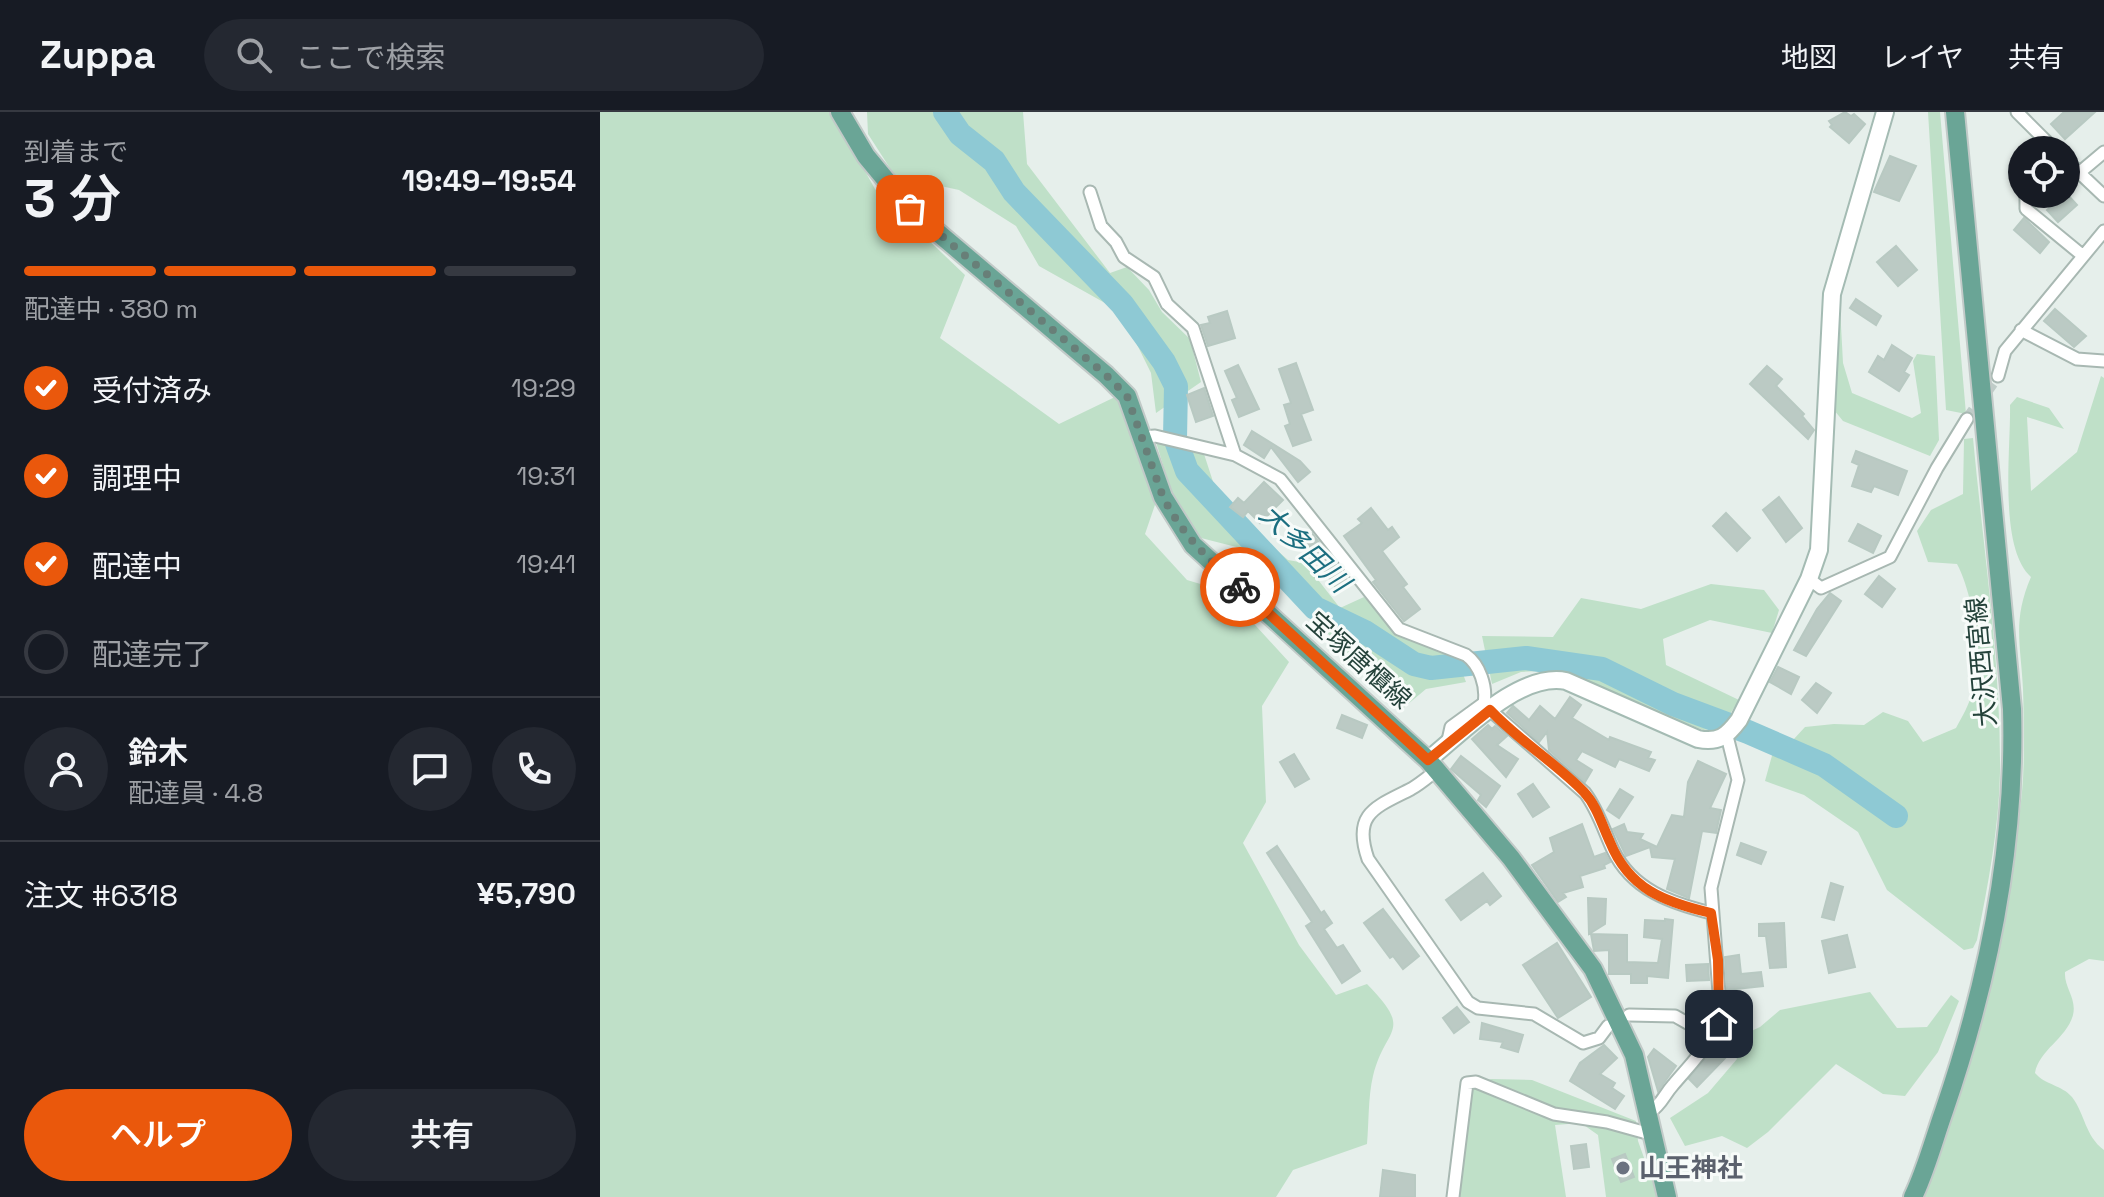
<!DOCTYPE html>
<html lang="ja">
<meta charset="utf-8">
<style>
body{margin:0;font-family:"Space Grotesk","Noto Sans JP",sans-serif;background:#242831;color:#f1f3f6;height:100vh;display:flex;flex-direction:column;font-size:30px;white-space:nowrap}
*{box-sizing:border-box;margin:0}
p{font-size:26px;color:#9ea1a6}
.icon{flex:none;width:44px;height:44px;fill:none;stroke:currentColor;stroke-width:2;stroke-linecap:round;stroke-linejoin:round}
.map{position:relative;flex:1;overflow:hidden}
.panel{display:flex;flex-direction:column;background:#171b24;width:600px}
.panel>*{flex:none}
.buttons{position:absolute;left:1408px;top:24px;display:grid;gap:16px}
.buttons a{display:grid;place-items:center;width:72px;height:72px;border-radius:50%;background:#171b24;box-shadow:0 2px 6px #0004;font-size:40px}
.pin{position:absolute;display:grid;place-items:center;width:68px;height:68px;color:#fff;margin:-34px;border-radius:16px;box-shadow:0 4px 12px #0006}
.courier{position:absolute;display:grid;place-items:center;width:80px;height:80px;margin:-40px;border:6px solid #ea580c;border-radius:50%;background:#fff;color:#222;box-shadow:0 2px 10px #0007}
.head em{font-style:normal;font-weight:600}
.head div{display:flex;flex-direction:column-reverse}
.head{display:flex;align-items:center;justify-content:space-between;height:136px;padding:0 24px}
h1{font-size:52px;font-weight:600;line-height:60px}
.bar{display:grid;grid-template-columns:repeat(4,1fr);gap:12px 8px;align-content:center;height:96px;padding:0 24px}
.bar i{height:10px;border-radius:6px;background:#363941}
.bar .current{background:#ea580c}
.bar p{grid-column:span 4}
.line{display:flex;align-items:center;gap:20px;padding:0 24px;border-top:2px solid #363941}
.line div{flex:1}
.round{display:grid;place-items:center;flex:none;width:84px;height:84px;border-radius:42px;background:#242831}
ol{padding:0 24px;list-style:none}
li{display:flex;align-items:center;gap:24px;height:88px}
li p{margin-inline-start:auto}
li .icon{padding:8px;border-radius:50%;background:#ea580c;color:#fff;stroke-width:4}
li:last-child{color:#9ea1a6}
li i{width:44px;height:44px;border:4px solid #363941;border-radius:50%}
.action{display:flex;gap:16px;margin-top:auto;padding:16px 24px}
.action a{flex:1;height:92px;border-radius:48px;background:#ea580c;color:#fff;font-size:32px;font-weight:600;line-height:92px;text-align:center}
.action a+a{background:#242831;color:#f1f3f6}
header{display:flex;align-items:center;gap:48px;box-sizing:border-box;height:112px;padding:0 40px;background:#171b24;border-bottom:2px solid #363941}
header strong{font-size:38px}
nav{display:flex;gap:44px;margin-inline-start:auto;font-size:28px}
.search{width:560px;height:72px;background:#242831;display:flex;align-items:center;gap:20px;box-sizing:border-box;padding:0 28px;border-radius:44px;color:#9ea1a6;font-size:30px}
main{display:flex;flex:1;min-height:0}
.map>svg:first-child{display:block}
.green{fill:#bfe0c8}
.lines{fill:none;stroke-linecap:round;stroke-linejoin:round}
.river{stroke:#8ec9d4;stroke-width:24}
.building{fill:#bbcac4;stroke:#b8c9c2;stroke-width:2}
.street-tunnel{stroke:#bfccc8;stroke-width:11;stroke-dasharray:11 5.5;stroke-linecap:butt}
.street-casing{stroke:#a8b8b2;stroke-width:15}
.secondary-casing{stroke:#a4bbb3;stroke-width:20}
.primary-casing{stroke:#c2cac8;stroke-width:22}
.street{stroke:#fff;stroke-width:11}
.secondary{stroke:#fff;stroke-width:16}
.primary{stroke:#6aa596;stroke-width:18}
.done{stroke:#687f78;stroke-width:8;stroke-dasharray:0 14.4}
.route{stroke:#ea580c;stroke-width:10}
.worship-dot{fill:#6b7280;stroke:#f7fbf9;stroke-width:3}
.labels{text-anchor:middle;stroke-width:6;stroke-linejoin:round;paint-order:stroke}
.street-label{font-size:26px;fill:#24423a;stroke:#f7fbf9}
.worship-label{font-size:26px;font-weight:bold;fill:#5b616d;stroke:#f7fbf9;text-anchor:start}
.water-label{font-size:28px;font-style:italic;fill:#1c6f80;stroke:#f7fbf9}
</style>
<header>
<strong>Zuppa</strong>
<div class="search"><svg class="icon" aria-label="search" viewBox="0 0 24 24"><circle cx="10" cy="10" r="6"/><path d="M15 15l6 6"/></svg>ここで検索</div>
<nav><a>地図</a><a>レイヤ</a><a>共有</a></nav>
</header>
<main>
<section class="panel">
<div class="head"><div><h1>3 分</h1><p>到着まで</p></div><em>19:49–19:54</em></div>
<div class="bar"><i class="current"></i><i class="current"></i><i class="current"></i><i></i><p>配達中 · 380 m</p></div>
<ol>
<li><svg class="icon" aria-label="check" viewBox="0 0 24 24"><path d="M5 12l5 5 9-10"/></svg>受付済み<p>19:29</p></li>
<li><svg class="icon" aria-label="check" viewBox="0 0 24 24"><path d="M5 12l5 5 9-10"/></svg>調理中<p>19:31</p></li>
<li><svg class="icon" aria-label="check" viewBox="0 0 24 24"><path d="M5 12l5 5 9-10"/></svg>配達中<p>19:41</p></li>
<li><i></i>配達完了</li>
</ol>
<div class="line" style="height:144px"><a class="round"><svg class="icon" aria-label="person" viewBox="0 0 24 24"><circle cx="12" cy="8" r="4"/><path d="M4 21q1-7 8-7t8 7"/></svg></a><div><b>鈴木</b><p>配達員 · 4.8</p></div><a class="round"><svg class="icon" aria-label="chat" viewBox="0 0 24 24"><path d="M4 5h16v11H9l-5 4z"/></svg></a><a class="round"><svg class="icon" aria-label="phone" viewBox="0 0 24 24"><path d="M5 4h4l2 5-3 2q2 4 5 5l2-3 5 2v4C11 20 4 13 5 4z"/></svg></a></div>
<div class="line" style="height:104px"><div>注文 #6318</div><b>¥5,790</b></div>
<div class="action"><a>ヘルプ</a><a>共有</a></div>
</section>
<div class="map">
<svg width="1504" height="1085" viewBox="0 0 1504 1085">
<rect width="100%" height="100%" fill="#e6efeb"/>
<!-- green -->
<path class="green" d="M0 0H232L275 77 365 163 340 226 459 312 515 285 542 332 557 387 545 422 587 468 624 479 689 550 662 594 666 690 643 731 699 833 736 883 767 872C815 921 785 914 773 964 768 985 769 1010 767 1032L693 1058 676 1085H0Z
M267 0H423L427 52 510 161 527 155 549 178 562 200 590 227 601 270 556 301 551 261 521 200 439 154 416 114 359 78 295 64 268 22Z
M1328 0H1340L1366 302 1346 298Z
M1240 195 1243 251 1252 281 1312 306 1321 301 1313 249 1317 242 1335 244 1339 328 1330 344 1243 309 1234 298 1235 201Z
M1501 264 1504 266V849L1489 847 1465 860C1464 876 1477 886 1473 903 1467 926 1439 938 1435 961 1445 973 1462 973 1472 985 1485 1002 1485 1024 1504 1038V1085H1322C1372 962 1409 813 1422 680 1425 647 1424 611 1423 577 1421 533 1412 509 1431 465 1398 435 1411 337 1410 293L1417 285 1449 296 1464 317 1427 305 1431 379 1477 340Z
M554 324 604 342 619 388 688 448 705 451 740 496 764 485 802 525 857 546 866 570 826 577 801 598 648 438 601 426 575 391Z
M1373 326C1383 435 1401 550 1400 660 1399 716 1388 773 1377 828L1373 836 1364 838 1287 778 1258 720 1204 683 1165 669 1173 640 1193 628 1205 615 1234 612 1264 613 1283 600 1308 609 1323 630 1356 616C1362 605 1369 593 1372 581 1382 546 1374 484 1357 452L1328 450 1317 419 1331 398 1363 382 1364 327Z
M1111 472 1164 478 1179 498 1172 521 1110 508 1063 527 1066 553 1139 588 1121 616 1103 618 956 558 921 560 892 572 882 524 953 525 981 486 1041 497Z
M1270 880 1297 916 1327 915 1351 883 1359 889 1338 940 1305 984 1283 982 1236 952 1168 1020 1147 1036 1122 1024 1085 1034 1070 1006 1108 981 1137 947 1128 930 1160 915 1180 898Z
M891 967 932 968 1036 1009 1038 1029 1058 1085H1006L998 1023 981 1011 955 1013 966 1085H852L864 977Z"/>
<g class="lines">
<!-- river -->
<path class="river" d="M345 0 360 22 394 49 414 80 522 192 564 250 576 274 575 326 587 359 715 496 765 520 814 552 831 556 926 546 1002 557 1073 592 1148 620 1224 653 1296 704"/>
</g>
<!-- building -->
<path class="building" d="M1245 0 1251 4 1254 2 1265 12 1249 31 1230 15 1232 13 1229 9Z
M1464 0H1495L1465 27 1451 12Z
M1290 44 1316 54 1299 89 1274 80Z
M1466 81 1477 93 1458 110 1447 98Z
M1424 106 1449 130 1440 141 1414 118Z
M1296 134 1317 158 1298 174 1277 150Z
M1256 187 1281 204 1276 213 1250 196Z
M1455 197 1486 224 1474 235 1444 209Z
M627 199 635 226 608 234 601 213 610 211 608 205Z
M1292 233 1312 246 1304 260 1309 263 1299 279 1269 260 1278 244 1284 248Z
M696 251 713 298 701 302 711 328 693 334 685 314 690 312 684 293 691 291 679 257Z
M638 253 659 297 639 305 632 288 637 286 625 259Z
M1167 254 1182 267 1176 274 1204 302 1202 304 1214 318 1208 327 1150 272Z
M604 276 613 304 596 310 587 283Z
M652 319 700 349 710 360 698 370 671 335 664 346 644 333Z
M1256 339 1307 359 1298 383 1274 374 1271 380 1252 374 1259 353 1252 350Z
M664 370 683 388 660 411 648 399 643 405 630 395 638 386 644 391Z
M1179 385 1202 416 1186 430 1163 398Z
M771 396 788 418 792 415 799 425 782 439 807 472 803 475 820 497 804 509 773 470 776 468 744 424 762 411 758 407Z
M1126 401 1150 426 1137 439 1113 414Z
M1258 412 1281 424 1273 441 1249 429Z
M712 421 748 469 737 477 702 428Z
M1279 464 1295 477 1282 495 1265 482Z
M1230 481 1241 489 1206 544 1194 538 1217 497Z
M1178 555 1199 565 1191 582 1170 570Z
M1216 571 1231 581 1217 601 1202 588Z
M970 585 981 593 972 606 1009 628 1010 625 1051 640 1048 646 1055 648 1049 659 1019 647 1015 655 982 639 976 648 992 658 985 670 949 638 947 620 939 630 907 601 913 594 929 608 940 594 955 607Z
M742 603 767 613 762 626 737 616Z
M888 613 892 617 895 614 907 624 897 633 918 647 906 665 872 627Z
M694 642 709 667 695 675 680 650Z
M861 644 900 674 886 695 878 688 881 683 851 657Z
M1098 649 1126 662 1110 696 1121 698 1116 721 1102 719 1089 786 1067 777 1075 747 1052 745 1050 735 1026 744 1013 717 1024 712 1027 720 1043 722 1040 727 1057 735 1072 703 1084 705 1088 670Z
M933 672 949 695 933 705 918 682Z
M1020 677 1033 685 1019 706 1007 698Z
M982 712 994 745 1005 741 1010 750 1004 753 1005 756 980 764 983 775 963 781 966 785 958 790 932 753 954 740 950 726Z
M1141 731 1166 740 1161 752 1137 743Z
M677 734 721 801 724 799 732 811 724 817 737 836 743 833 760 859 742 871 706 814 712 810 667 741Z
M883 761 901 784 890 793 887 789 861 808 846 788Z
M1231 771 1243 775 1234 808 1222 805Z
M988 786 1006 787 1005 812 989 822Z
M783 797 819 844 803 857 793 844 790 846 764 811Z
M1065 807 1073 808 1068 866 1047 864V871H1031V862H1009V838L994 839 991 822 1027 823V850L1058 851 1062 827 1044 825 1045 808 1065 809Z
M1184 811 1186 855 1170 856 1166 824H1159V812Z
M1247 823 1255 855 1229 861 1222 829Z
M957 831 991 885 958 906 923 853Z
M1139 843 1141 862 1161 860 1163 874 1127 878 1125 845Z
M1108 852 1109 868 1087 869 1086 853Z
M1094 887 1111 888 1109 908 1094 905Z
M857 895 869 910 854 921 843 906Z
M882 911 923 923 918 940 901 935 903 930 880 927Z
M1004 933 1017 946 1000 962 1015 971 1012 976 1024 984 1015 997 970 969 980 951Z
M1115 934 1127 944 1097 975 1089 967Z
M1054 937 1076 954 1058 979 1048 945Z
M986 1032 989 1055 974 1057 971 1034Z
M1025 1042 1034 1065 1021 1070 1012 1047Z
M783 1058 815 1063V1085H780Z"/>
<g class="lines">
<!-- street-tunnel -->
<path class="street-tunnel" d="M1367 307 1398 264"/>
<!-- street casing -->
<g class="street-casing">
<path id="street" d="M1417 0 1455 38
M1466 48 1504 84
M1479 61 1504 40
M490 80 501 114 516 130 524 145 554 165 567 192 593 216 635 343 680 367 799 517 866 543C880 553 887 575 884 591L851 615 847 633
M1426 82V97L1482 143
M1421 218 1477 247 1504 249
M1398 264 1405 239 1504 119
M541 325 555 324 635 343
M1209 467 1221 476 1290 445 1337 356 1367 307
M890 598 985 681C998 698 1004 719 1013 738 1032 778 1071 791 1111 801
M837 658C828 665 820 672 811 677 776 695 752 701 768 747L868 890 878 896 934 902 983 931 999 926 1008 914
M1029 903 1075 904 1112 925
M1049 1001C1063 991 1063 984 1073 973 1094 948 1117 928 1120 894L1111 776 1138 668 1127 624
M853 1085 867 971 876 970 954 1002 1007 1010 1054 1023"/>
</g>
<!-- secondary casing -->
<g class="secondary-casing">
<path id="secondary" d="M828 648C863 620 919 560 966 569L1098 627C1119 631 1127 624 1139 608L1209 467 1219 438 1232 182 1285 0"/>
</g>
<!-- primary casing -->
<g class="primary-casing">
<path id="primary" d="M240 0 266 44 310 97 506 263 527 284 563 385 593 433 828 648 911 746 993 857 1034 943 1067 1085
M1313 1085C1326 1058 1334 1027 1344 999 1389 868 1416 735 1412 597L1355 0"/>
</g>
<!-- street -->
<use href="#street" class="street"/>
<!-- secondary -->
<use href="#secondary" class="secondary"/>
<!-- primary -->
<use href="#primary" class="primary"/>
</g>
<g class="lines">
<!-- done -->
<path class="done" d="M310 97 506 263 527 284 563 385C584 425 607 446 640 475"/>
<!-- route -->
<path class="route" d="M640 475 828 648 890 598C919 629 955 650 984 680 997 694 1002 713 1010 730 1029 777 1064 790 1111 801L1118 848 1119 912"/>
</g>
<!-- markers -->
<circle class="worship-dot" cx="1023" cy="1056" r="8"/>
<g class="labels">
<!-- street labels -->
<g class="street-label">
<text transform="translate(759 548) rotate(42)" y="9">宝塚唐櫃線</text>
<text transform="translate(1381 550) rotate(-95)" y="9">大沢西宮線</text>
</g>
<!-- worship labels -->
<g class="worship-label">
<text x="1039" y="1065">山王神社</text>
</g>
<!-- water labels -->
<g class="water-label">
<text transform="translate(705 436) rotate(44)" y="10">大多田川</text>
</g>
</g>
</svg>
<div class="buttons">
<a><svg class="icon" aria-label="locate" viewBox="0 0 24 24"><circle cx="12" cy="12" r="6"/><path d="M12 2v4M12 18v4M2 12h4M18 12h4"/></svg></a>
</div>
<div class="pin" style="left:310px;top:97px;background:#ea580c"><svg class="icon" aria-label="bag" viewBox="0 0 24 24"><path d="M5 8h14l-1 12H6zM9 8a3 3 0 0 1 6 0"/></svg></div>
<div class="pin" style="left:1119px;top:912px;background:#1f2937"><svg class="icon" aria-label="home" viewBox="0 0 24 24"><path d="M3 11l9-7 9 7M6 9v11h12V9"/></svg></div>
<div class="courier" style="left:640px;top:475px"><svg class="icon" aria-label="bike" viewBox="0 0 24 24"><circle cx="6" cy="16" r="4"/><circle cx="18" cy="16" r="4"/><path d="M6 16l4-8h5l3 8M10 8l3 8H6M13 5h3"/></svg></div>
</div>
</main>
